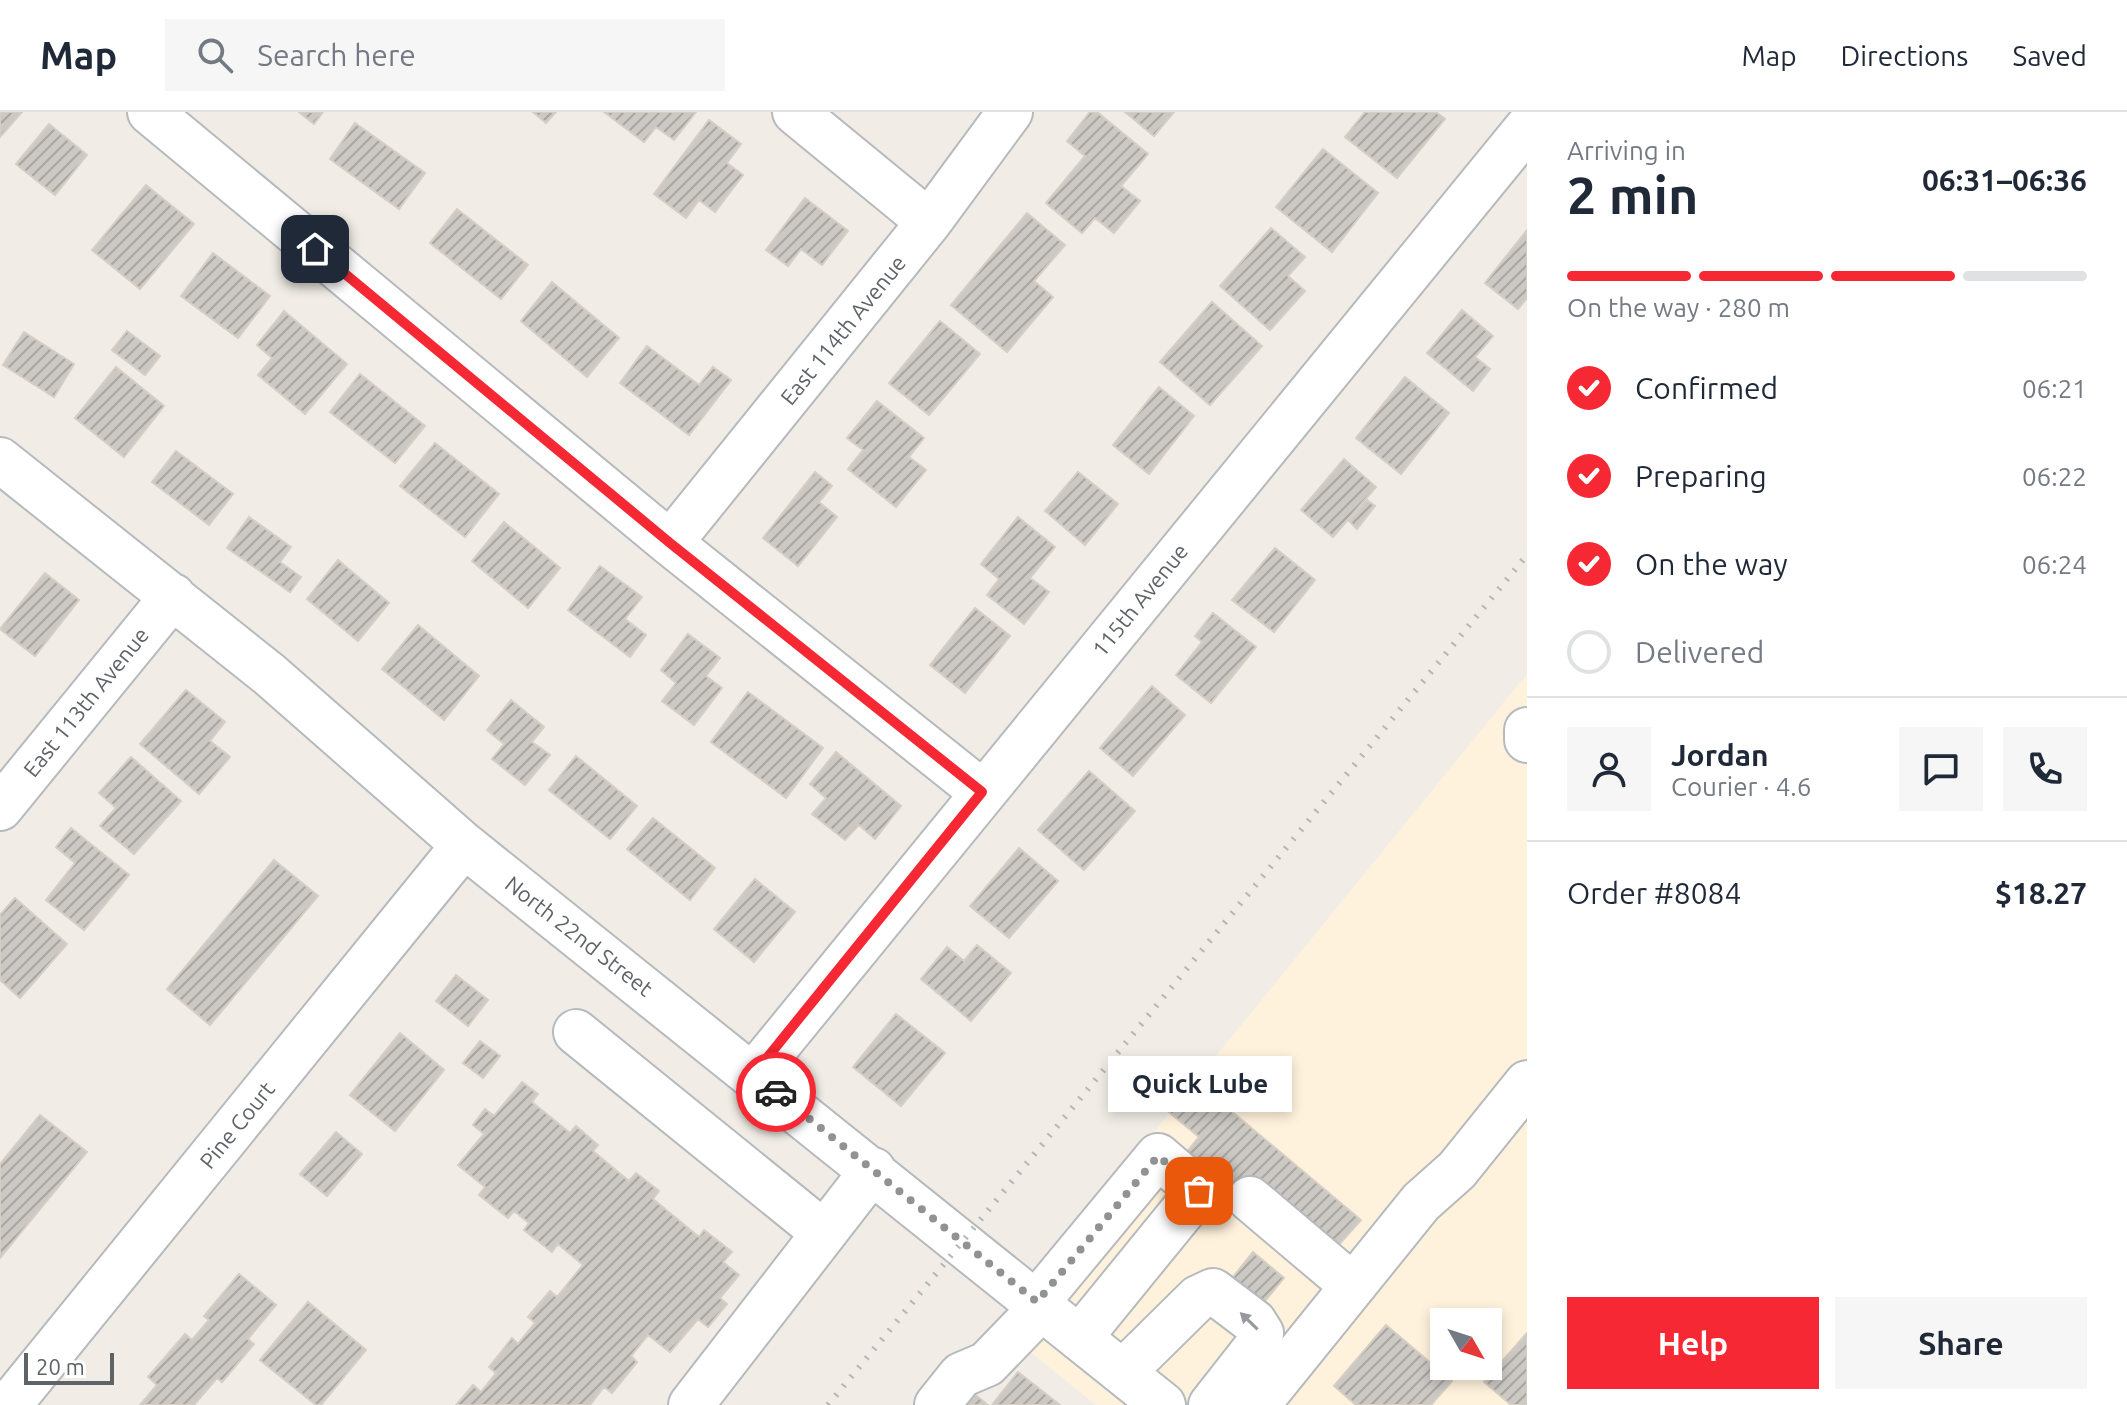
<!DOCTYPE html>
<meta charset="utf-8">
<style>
body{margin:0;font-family:Ubuntu,sans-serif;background:#f6f6f7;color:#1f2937;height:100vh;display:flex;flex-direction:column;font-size:30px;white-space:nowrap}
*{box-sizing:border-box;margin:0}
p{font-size:26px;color:#747a83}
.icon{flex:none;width:44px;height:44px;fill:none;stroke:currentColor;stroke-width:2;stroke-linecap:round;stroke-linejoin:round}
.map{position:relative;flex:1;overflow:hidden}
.sheet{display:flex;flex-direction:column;background:#fff;width:600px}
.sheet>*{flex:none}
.needle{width:52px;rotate:129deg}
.controls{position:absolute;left:1430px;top:1196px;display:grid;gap:16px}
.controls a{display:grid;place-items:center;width:72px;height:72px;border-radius:0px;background:#fff;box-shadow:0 4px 12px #0003;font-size:40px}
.scale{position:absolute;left:24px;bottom:20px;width:90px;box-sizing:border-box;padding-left:8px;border:4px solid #5d6367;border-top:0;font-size:22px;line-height:28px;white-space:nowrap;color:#5d6367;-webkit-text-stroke:6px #fff;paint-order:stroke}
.pin{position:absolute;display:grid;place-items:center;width:68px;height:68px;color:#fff;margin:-34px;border-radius:16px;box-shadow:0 4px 12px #0006}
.courier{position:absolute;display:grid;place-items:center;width:80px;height:80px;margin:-40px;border:6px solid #f52833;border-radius:50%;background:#fff;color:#222;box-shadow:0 2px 10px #0007}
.bubble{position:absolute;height:56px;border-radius:0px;background:#fff;box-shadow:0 4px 12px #0003;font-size:26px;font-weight:700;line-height:56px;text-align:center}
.headline em{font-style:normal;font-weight:700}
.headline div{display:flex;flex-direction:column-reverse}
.headline{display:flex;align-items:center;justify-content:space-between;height:136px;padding:0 40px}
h1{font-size:52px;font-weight:700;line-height:60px}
.bar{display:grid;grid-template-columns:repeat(4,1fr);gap:12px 8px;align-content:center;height:96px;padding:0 40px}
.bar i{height:10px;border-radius:6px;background:#e0e1e3}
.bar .current{background:#f52833}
.bar p{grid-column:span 4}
.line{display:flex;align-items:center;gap:20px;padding:0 40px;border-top:2px solid #e0e1e3}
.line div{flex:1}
.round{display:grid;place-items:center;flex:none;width:84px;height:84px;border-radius:0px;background:#f6f6f7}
ol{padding:0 40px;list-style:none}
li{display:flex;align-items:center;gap:24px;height:88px}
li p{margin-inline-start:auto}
li .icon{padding:8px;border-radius:50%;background:#f52833;color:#fff;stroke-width:4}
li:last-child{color:#747a83}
li i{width:44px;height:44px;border:4px solid #e0e1e3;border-radius:50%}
.cta{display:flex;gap:16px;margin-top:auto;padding:16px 40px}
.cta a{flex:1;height:92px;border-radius:0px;background:#f52833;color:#fff;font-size:32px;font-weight:700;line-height:92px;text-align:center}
.cta a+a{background:#f6f6f7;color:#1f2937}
header{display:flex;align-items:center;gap:48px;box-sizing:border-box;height:112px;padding:0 40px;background:#fff;border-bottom:2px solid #e0e1e3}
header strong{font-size:38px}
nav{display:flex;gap:44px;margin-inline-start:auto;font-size:28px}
.search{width:560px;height:72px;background:#f6f6f7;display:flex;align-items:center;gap:20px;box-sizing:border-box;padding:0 28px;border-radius:0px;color:#747a83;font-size:30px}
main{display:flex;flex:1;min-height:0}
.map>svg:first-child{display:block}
.commercial{fill:#fff2dd;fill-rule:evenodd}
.building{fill:url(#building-hatch);stroke:#d6cec4;stroke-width:2}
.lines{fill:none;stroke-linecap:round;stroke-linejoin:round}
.minor-casing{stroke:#b6babd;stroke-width:48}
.minor{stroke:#fff;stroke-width:44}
.rail{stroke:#b5b6b7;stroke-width:6;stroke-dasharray:2 10;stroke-linecap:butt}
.oneway{fill:#969a9c}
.done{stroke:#919393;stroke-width:8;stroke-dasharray:0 14.4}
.route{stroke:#f52833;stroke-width:10}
.labels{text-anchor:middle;stroke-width:7;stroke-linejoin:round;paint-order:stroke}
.street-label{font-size:22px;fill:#5d6367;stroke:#fff}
</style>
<header>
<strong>Map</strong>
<div class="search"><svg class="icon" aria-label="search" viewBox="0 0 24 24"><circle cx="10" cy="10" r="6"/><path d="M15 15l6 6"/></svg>Search here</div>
<nav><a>Map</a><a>Directions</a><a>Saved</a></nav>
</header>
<main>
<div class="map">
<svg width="1527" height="1293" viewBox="0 0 1527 1293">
<defs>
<pattern id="building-hatch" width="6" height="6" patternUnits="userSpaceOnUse" patternTransform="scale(2)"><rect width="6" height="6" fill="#ccc8c3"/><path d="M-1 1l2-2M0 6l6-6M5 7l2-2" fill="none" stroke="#a9a6a2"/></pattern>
</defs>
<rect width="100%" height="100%" fill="#f1ede6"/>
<!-- commercial -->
<path class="commercial" d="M1527 562V1293H1096L997 1213ZM1444 1210H1488V1254H1444Z"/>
<!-- building -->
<path class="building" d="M0 0H22L0 25Z
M299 0H323L314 12Z
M533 0H556L546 11Z
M604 0H696L674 28 656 15 644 30Z
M1090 0H1097L1148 42 1121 74 1140 89 1114 121 1095 106 1082 121 1046 91 1085 44 1067 29Z
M1125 0H1174L1154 24Z
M1365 0H1436L1445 7 1397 66 1345 25Z
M709 8 741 32 727 51 743 63 715 100 699 88 686 106 654 82Z
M355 11 425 61 399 97 330 47Z
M49 12 87 43 55 83 16 52Z
M1323 37 1378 81 1332 140 1276 95Z
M146 73 194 112 140 177 92 138Z
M805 86 848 119 822 153 801 137 788 154 766 138Z
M457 97 528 153 501 187 430 131Z
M1027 101 1065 133 1034 169 1053 185 1007 240 951 193Z
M1271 116 1305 145 1288 164 1305 179 1270 218 1220 174Z
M1527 118V186L1518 197 1485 171Z
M213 141 270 184 238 226 181 184Z
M552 170 619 226 587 265 521 209Z
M1212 190 1262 234 1210 293 1160 250Z
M1462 198 1493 224 1475 245 1490 257 1473 279 1427 241Z
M284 199 347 252 305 302 258 263 272 246 257 233Z
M940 209 980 242 929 303 889 271Z
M127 219 160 244 145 263 112 238Z
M24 220 74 252 54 285 3 253Z
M647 234 699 273 713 255 731 268 689 323 620 271Z
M116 255 164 294 124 345 75 306Z
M360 262 425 314 395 351 330 300Z
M1405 265 1449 301 1401 362 1356 326Z
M1159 275 1194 304 1149 362 1113 333Z
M877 289 924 326 909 345 926 358 896 395 848 357 863 338 847 326Z
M435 331 499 382 465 425 400 374Z
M176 339 233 382 209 413 152 370Z
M1344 347 1376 375 1333 425 1301 398Z
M815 360 832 374 819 390 837 405 798 454 763 426Z
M1078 360 1118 392 1085 433 1045 399Z
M1367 388 1375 394 1357 417 1349 409Z
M249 405 291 435 280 450 301 465 290 480 227 436Z
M1018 405 1055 435 1030 466 1049 480 1024 512 987 483 999 467 981 452Z
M504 410 560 456 528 496 472 449Z
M1275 436 1315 468 1274 520 1232 488Z
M338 448 389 491 358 529 307 487Z
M600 454 642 485 625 507 646 523 630 545 568 498Z
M45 461 79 488 35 544 0 517Z
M975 496 1010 524 965 581 930 553Z
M1213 501 1256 535 1211 591 1176 563 1202 530 1195 524Z
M418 513 479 564 444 608 382 557Z
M688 522 720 546 706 564 722 576 694 613 662 589 676 571 661 558Z
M1152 574 1185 603 1133 664 1100 636Z
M186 578 225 610 210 629 230 645 199 682 140 632Z
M748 580 823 636 786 686 711 630Z
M511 588 544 615 532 630 550 643 525 673 492 647 504 632 487 618Z
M836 640 901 694 875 727 859 713 845 728 812 702 826 686 810 672Z
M576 644 637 694 610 727 549 678Z
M131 645 181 689 134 742 100 714 116 696 99 681Z
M1089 659 1135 699 1084 758 1038 718Z
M653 706 715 756 690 788 627 737Z
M71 716 129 763 84 818 46 788 75 751 56 735Z
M1019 736 1058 769 1009 826 970 794Z
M274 748 318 784 210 913 167 877Z
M755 767 795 800 754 850 714 817Z
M15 786 67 832 20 886 0 868V803Z
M977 833 1011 861 971 909 921 867 947 835 964 849Z
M456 863 488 888 468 914 436 889Z
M896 902 945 941 901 994 853 955Z
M400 921 444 958 395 1019 350 983Z
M480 929 500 944 483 966 463 951Z
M1192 966 1361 1108 1335 1137 1237 1083 1186 1041 1199 1025 1165 997Z
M522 970 538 982 532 990 570 1021 576 1014 598 1033 593 1039 629 1069 636 1061 659 1079 653 1087 699 1125 704 1118 732 1140 723 1150 739 1163 720 1186 727 1192 708 1215 698 1207 670 1240 648 1223 631 1244 637 1250 612 1281 604 1275 590 1293H456L473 1273 481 1280 496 1261 489 1255 512 1226 518 1232 535 1211 528 1205 550 1179 557 1185 583 1153 558 1132 552 1140 524 1118 529 1111 514 1099 508 1106 479 1083 485 1075 458 1053 484 1022 473 1013 485 997 494 1004Z
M40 1003 87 1040 0 1146V1052Z
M336 1020 362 1042 327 1084 300 1062Z
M1253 1140 1284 1166 1251 1206 1221 1180Z
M239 1162 276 1193 248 1227 254 1232 222 1270 217 1266 194 1293H140L157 1273 148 1265 185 1222 192 1228 209 1208 204 1204Z
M308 1190 366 1238 321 1293H316L260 1248Z
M1386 1213 1452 1269 1431 1293H1356L1334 1274Z
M1527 1221V1293H1511L1484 1270Z
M1018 1260 1060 1293H992Z
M972 1280 988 1293H961Z"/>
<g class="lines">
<!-- minor casing -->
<g class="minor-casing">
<path id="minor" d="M150 0 670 431 982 680
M795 0 929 110
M0 348 269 562 464 733 1163 1293
M670 431 929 110 1010 0
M1527 618V628
M0 696 173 484
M576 920 824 1121
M754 962 1527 16
M1250 1087 1353 1174
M1037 1190 1158 1044 1199 1079 1080 1225
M1123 1260 1198 1186 1213 1179 1254 1210 1261 1221 1258 1233 1211 1293
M9 1293 464 733
M691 1293 873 1058
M937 1293 961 1263 987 1252 1042 1195
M1257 1293 1421 1090 1457 1058 1527 971"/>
</g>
<!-- minor -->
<use href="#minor" class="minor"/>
<!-- rail -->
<path class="rail" d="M828 1293 1527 443"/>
</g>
<!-- one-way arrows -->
<defs><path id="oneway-solid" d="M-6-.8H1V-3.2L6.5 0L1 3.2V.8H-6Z" transform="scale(2)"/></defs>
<use class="oneway" href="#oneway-solid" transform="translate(1249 1209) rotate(-136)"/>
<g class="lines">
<!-- done -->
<path class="done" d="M776 980 1037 1190 1158 1044 1199 1079"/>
<!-- route -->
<path class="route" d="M315 137 670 431 982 680 754 962 776 980"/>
</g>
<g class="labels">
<!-- street labels -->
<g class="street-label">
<text transform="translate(843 218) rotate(-51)" y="8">East 114th Avenue</text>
<text transform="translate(1140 488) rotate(-51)" y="8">115th Avenue</text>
<text transform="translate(86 590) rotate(-51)" y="8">East 113th Avenue</text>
<text transform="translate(579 824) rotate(38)" y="8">North 22nd Street</text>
<text transform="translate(237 1013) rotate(-51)" y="8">Pine Court</text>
</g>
</g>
</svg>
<div class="controls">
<a><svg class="needle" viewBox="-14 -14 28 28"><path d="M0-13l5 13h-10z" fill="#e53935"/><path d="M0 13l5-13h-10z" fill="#747a83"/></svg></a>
</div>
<div class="scale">20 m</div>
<div class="pin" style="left:1199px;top:1079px;background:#ea580c"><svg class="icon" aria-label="bag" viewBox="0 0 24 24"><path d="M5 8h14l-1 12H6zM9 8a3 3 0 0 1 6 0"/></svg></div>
<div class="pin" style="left:315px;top:137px;background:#1f2937"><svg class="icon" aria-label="home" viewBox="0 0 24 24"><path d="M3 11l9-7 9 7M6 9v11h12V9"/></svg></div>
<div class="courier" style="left:776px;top:980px"><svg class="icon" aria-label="car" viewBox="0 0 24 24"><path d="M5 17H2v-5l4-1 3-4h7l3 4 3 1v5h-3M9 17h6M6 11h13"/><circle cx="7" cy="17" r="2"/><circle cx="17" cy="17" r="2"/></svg></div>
<div class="bubble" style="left:1108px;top:944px;width:184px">Quick Lube</div>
</div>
<section class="sheet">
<div class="headline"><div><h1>2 min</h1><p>Arriving in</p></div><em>06:31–06:36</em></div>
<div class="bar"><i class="current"></i><i class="current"></i><i class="current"></i><i></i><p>On the way · 280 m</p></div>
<ol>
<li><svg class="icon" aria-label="check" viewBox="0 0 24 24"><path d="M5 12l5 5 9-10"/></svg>Confirmed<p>06:21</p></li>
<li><svg class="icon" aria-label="check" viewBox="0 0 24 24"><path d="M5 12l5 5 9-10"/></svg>Preparing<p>06:22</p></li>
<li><svg class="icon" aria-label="check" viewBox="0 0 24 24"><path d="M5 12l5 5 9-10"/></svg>On the way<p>06:24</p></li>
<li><i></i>Delivered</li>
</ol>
<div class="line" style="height:144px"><a class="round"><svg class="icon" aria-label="person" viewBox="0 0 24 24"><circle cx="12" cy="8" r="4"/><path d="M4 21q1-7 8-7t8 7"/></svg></a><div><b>Jordan</b><p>Courier · 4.6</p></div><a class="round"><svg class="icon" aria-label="chat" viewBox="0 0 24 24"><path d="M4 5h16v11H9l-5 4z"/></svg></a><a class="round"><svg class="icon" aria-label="phone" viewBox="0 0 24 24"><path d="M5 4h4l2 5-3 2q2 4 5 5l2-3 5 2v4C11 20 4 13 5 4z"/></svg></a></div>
<div class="line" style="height:104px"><div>Order #8084</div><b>$18.27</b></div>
<div class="cta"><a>Help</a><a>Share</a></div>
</section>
</main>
